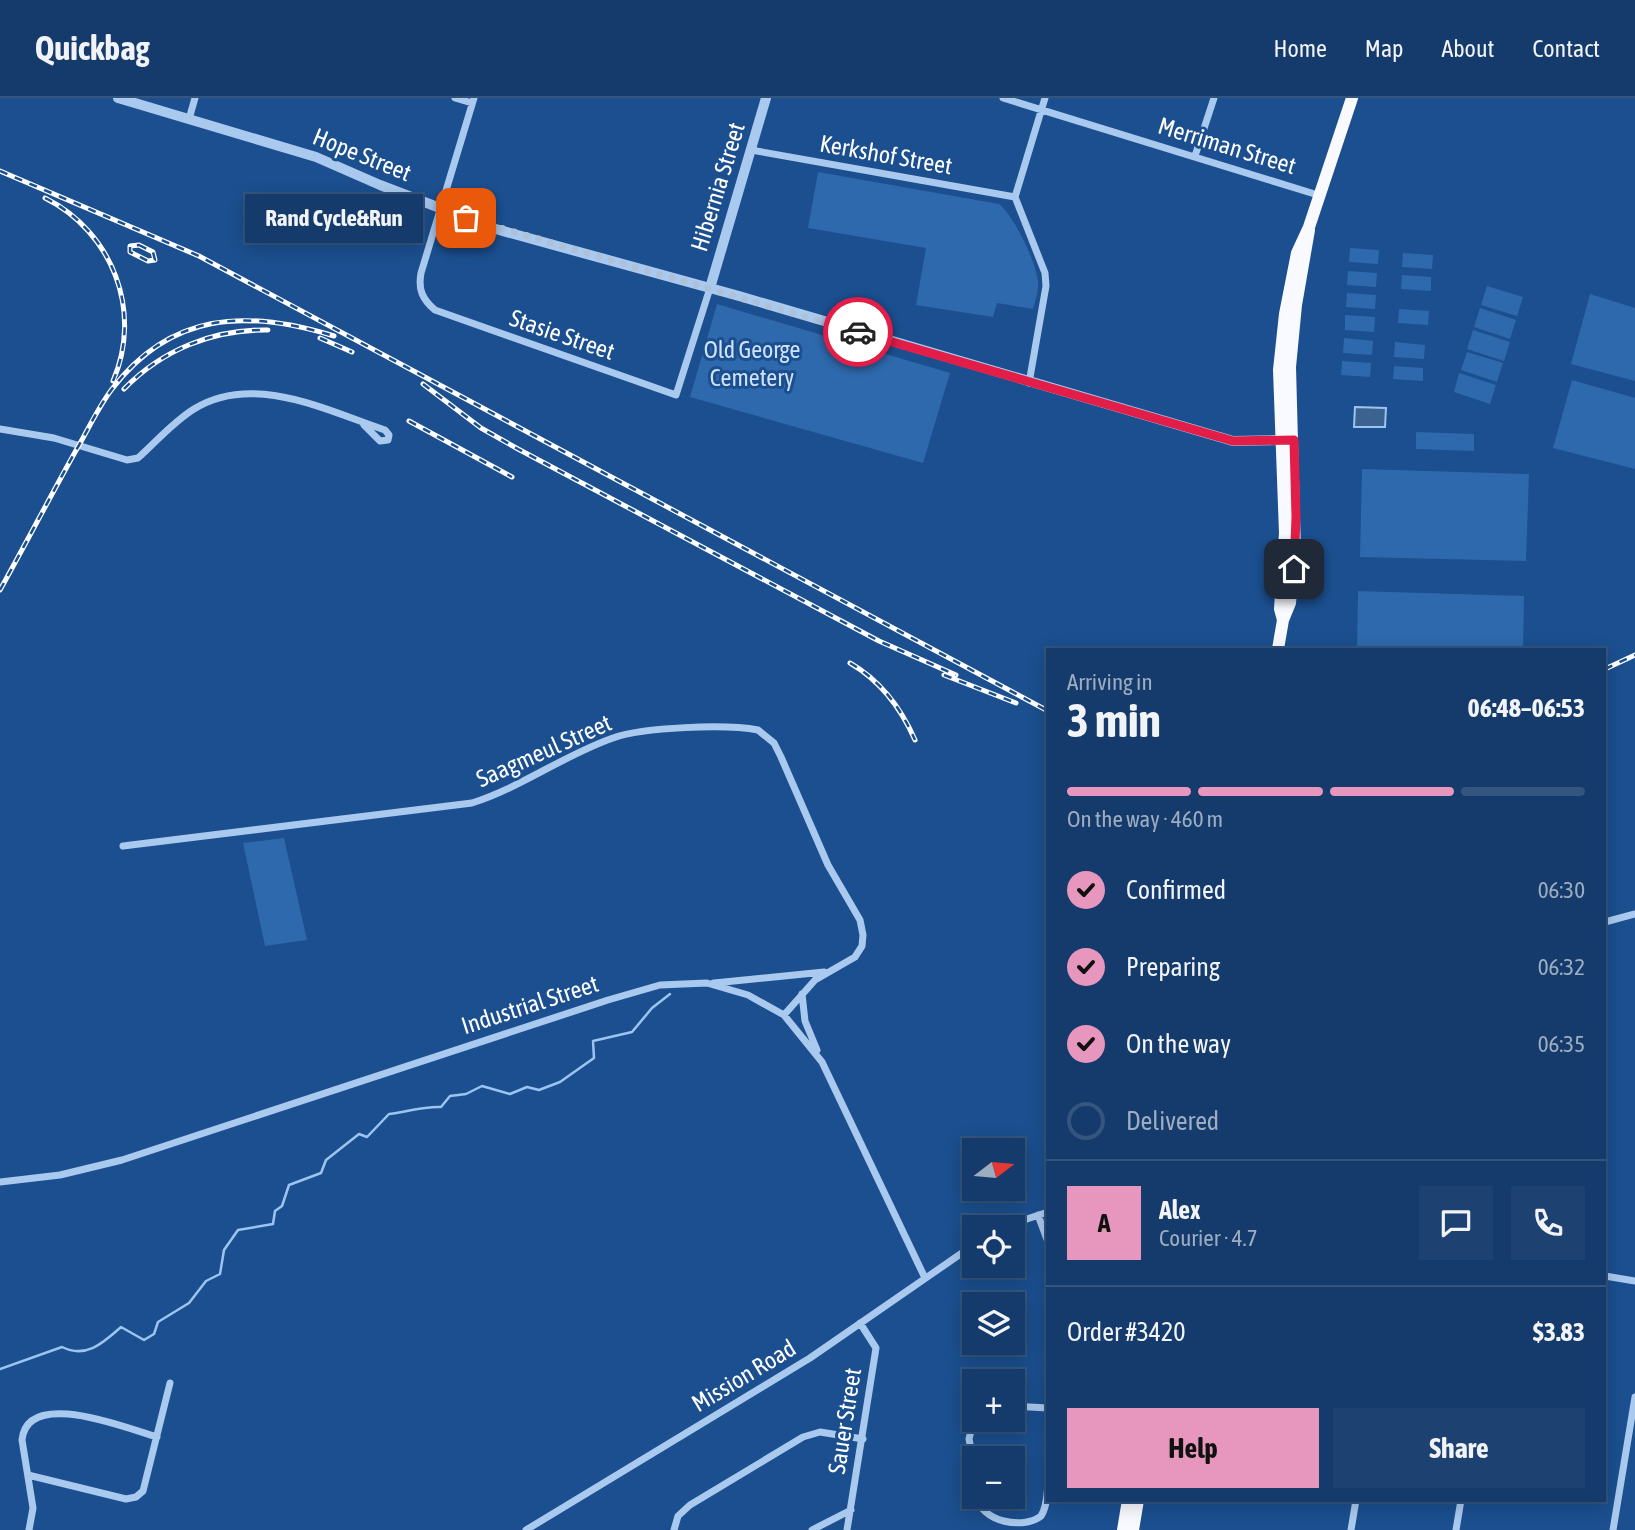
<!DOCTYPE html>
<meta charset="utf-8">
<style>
body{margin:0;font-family:"Asap Condensed",sans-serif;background:#1d4271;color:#f1f3f6;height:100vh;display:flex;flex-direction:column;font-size:26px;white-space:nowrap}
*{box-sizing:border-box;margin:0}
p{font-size:23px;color:#9dadc1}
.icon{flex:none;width:38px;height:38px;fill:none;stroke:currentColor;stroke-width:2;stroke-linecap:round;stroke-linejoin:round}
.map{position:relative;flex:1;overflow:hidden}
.panel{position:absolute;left:1046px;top:550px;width:560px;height:854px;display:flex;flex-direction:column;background:#143b6b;border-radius:0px;box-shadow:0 4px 18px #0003,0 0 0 2px #33557e}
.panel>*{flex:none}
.needle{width:46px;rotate:74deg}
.fabs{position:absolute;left:962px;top:1040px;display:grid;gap:14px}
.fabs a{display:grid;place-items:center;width:63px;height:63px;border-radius:0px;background:#143b6b;box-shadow:0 4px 18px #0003,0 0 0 2px #33557e;font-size:35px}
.pin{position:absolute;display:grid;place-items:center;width:60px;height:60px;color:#fff;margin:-30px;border-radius:14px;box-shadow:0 4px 10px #0006}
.courier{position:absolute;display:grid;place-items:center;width:70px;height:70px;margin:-35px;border:5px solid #e11d48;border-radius:50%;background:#fff;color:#222;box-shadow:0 2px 9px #0007}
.bubble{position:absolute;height:49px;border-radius:0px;background:#143b6b;box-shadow:0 4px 18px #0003,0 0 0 2px #33557e;font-size:23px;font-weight:700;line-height:49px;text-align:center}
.summary em{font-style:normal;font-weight:700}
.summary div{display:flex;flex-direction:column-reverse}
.summary{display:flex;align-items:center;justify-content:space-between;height:119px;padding:0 21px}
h1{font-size:46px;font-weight:700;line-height:52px}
.bar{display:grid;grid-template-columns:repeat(4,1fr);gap:10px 7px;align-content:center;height:84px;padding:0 21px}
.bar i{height:9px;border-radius:5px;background:#33557e}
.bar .selected{background:#e797bd}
.bar p{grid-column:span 4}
.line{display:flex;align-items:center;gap:18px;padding:0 21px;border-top:2px solid #33557e}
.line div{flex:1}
.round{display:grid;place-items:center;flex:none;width:74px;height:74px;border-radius:0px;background:#1d4271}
ol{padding:0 21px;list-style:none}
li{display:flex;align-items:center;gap:21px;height:77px}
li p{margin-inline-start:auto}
li .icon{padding:7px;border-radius:50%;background:#e797bd;color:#111;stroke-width:4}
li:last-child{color:#9dadc1}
li i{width:38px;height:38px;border:4px solid #33557e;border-radius:50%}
.primary-button{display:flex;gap:14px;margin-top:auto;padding:14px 21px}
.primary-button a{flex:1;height:80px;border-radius:0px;background:#e797bd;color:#111;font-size:28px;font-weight:700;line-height:80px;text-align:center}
.primary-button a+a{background:#1d4271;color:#f1f3f6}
header{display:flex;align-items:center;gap:42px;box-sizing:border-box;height:98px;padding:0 35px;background:#143b6b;border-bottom:2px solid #33557e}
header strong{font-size:33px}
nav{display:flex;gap:38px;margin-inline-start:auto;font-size:24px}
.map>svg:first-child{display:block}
.green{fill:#2e69ad}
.water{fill:#3c6290;stroke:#9cc4f0;stroke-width:2}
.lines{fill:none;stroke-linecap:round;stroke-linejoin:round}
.stream{stroke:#9cc4f0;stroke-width:2.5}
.minor{stroke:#a9c9ee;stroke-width:7}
.tertiary{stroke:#a9c9ee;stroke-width:10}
.trunk{stroke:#f8faff;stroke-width:12}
.rail-casing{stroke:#fff;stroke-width:5}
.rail{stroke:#1b4f8f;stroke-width:2.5;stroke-dasharray:8;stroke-linecap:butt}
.done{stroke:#afc1d8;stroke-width:7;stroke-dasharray:0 12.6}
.route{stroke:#e11d48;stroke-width:9}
.labels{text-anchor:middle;stroke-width:6;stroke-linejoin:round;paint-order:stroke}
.street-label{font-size:24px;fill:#fff;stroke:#1b4f8f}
.park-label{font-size:24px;fill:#cfe3fa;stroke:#1b4f8f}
</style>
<header>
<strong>Quickbag</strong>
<nav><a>Home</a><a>Map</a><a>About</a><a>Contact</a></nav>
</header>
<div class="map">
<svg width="1635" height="1432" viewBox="0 0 1635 1432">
<rect width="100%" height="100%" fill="#1b4f8f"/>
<!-- green -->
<path class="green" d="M818 74 999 106C1014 118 1036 163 1038 184 1039 192 1035 203 1033 211L997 205 993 219 916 207 926 150 808 130Z
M1350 150 1379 152 1378 166 1349 164Z
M1403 155 1433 157 1432 171 1402 169Z
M1348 173 1377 175 1376 189 1347 187Z
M1402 177 1431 179V193L1401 191Z
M1487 188 1523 199 1517 218 1481 207Z
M1347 195 1376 197 1375 211 1346 209Z
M1590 196 1635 210V283L1571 266Z
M717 206 950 275 923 365 690 299Z
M1480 210 1516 222 1510 241 1474 229Z
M1399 211 1429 213 1428 227 1398 225Z
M1345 217 1375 219 1374 234 1345 232Z
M1473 232 1510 244 1504 263 1467 251Z
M1344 240 1373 243 1372 257 1343 255Z
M1395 244 1425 247 1424 261 1394 259Z
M1467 254 1503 265 1497 284 1461 272Z
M1342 263 1371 265 1370 279 1341 277Z
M1394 268 1423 270V283L1393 281Z
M1459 275 1496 287 1490 306 1454 294Z
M1572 282 1635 300V371L1553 350Z
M1416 334 1474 336V353L1416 351Z
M1362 371 1529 376 1526 463 1360 459Z
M1358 493 1524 498 1523 551H1357Z
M284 740 307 842 265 848 243 745Z"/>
<!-- water -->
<path class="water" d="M1355 309 1386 310 1385 329H1354Z"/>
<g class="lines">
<!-- stream -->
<path class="stream" d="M0 1271 62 1249C86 1261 103 1245 121 1229L144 1242 154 1236 158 1224 189 1205 206 1183 220 1176 224 1152 238 1132 273 1126 275 1113 282 1108 289 1087 321 1075 326 1062 359 1036 367 1039 389 1016C408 1014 422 1008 441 1009L450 998 466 996 482 988 510 996 527 989 539 992 560 984 594 960 593 943 632 934 652 910 670 896"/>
<!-- minor -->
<path class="minor" d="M455 0 472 5
M474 0 421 175C418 191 422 201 435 212L676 297 710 190
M1003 0 1318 97
M189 21 195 0
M751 52 1015 99
M1195 58 1214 0
M1029 285 1046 188 1045 175 1015 99 1045 0
M0 331 54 340 127 362 138 360C157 343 173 324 194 311 253 274 328 313 385 332L389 337 388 342 380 343 364 327
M123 748 472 705C522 689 564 657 613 640 644 629 726 626 758 632L774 645 781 659 828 767 860 822 863 837 862 848 855 859 815 882 784 917
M1605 824 1635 816
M714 885 824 874
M802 896 805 923 817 952
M0 1084 60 1077 122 1062 608 902 660 887 707 885 748 897 784 917 822 964 925 1180
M1038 1117 1048 1144
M1003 1129 1048 1114
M1605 1178 1635 1183
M1013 1308 1048 1310
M975 1317 969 1341 975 1370
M28 1377 126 1401 136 1399 143 1393 170 1285
M977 1398C980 1424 1024 1432 1041 1418 1047 1409 1047 1396 1048 1386
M29 1432 33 1410 22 1342C27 1289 128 1331 157 1339
M526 1432 810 1260 975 1146
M674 1432 678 1418 690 1407 803 1339 820 1334 863 1341
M812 1432 851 1412
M847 1432 876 1250 860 1225
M1351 1432 1356 1402
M1456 1432 1461 1402
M1613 1432 1635 1299"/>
<!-- tertiary -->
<path class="tertiary" d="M118 0 316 59 380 87 492 130 739 198 1233 343 1286 342
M710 190 766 0"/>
<!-- trunk -->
<path class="trunk" d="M1283 522 1280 511 1285 435 1279 272 1285 216 1297 155 1309 129 1352 0
M1278 551 1283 522 1290 505 1295 456 1290 269 1296 207 1309 132
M1123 1432 1128 1402
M1133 1432 1138 1402"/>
<!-- rail casing -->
<g class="rail-casing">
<path id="rail" d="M0 73 199 158 1048 613
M45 100C113 134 143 214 113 283
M139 147 153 154 155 162 148 163 130 154V148Z
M320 240 352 254
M423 286 481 330 518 351 879 543 956 577
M124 291C162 252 213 231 268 232
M409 323 512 379
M0 492C25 447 49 401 74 356 87 334 97 311 112 291 171 214 246 211 334 238
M850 565C881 583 901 610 915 642
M1605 571 1635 557
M944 577 1016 605"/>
</g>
<!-- rail -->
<use href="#rail" class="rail"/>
</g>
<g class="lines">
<!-- done -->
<path class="done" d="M466 120 858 234"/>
<!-- route -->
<path class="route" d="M858 234 1233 343 1294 342 1296 419 1294 471"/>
</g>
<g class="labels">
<!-- street labels -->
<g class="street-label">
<text transform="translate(1227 48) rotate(17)" y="8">Merriman Street</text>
<text transform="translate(362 57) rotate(22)" y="8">Hope Street</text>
<text transform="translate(886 57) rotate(10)" y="8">Kerkshof Street</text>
<text transform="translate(718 89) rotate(-73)" y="8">Hibernia Street</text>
<text transform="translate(562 237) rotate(19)" y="8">Stasie Street</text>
<text transform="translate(544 653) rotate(-24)" y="8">Saagmeul Street</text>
<text transform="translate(530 907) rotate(-18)" y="8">Industrial Street</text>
<text transform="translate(744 1278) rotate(-31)" y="8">Mission Road</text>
<text transform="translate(845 1323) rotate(-81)" y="8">Sauer Street</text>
</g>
<!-- park labels -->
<g class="park-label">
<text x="752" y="260">Old George<tspan x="752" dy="28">Cemetery</tspan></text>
</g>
</g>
</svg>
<div class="fabs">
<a><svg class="needle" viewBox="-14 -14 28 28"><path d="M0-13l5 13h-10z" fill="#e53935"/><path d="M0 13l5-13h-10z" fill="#9dadc1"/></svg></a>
<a><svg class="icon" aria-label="locate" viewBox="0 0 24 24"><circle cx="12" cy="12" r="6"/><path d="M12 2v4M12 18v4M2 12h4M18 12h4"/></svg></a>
<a><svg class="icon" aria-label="layers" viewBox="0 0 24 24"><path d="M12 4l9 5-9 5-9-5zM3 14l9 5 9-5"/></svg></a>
<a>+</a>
<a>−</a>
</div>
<div class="pin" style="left:466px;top:120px;background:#ea580c"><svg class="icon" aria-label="bag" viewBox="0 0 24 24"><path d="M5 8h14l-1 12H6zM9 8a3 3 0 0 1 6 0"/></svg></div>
<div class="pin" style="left:1294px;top:471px;background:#1f2937"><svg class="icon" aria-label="home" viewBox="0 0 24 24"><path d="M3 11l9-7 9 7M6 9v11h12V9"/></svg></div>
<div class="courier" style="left:858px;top:234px"><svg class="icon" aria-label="car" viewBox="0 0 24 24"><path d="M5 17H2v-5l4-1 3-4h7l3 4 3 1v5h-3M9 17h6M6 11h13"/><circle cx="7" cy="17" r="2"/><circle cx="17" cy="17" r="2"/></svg></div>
<div class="bubble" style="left:245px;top:96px;width:178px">Rand Cycle&amp;Run</div>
<section class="panel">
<div class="summary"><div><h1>3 min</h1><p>Arriving in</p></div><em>06:48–06:53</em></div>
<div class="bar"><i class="selected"></i><i class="selected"></i><i class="selected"></i><i></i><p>On the way · 460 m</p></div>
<ol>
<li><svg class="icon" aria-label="check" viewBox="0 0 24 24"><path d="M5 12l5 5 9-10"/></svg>Confirmed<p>06:30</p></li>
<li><svg class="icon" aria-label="check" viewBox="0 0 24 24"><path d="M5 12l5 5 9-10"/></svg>Preparing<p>06:32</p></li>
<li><svg class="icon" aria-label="check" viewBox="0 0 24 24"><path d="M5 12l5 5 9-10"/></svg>On the way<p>06:35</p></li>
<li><i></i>Delivered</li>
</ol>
<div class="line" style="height:126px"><b class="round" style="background:#e797bd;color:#111">A</b><div><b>Alex</b><p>Courier · 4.7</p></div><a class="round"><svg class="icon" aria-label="chat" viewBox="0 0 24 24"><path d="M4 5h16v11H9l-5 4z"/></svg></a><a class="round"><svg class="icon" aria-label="phone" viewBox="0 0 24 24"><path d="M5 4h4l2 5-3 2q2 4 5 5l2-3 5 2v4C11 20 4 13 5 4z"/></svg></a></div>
<div class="line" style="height:91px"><div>Order #3420</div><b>$3.83</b></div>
<div class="primary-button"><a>Help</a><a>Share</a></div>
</section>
</div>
